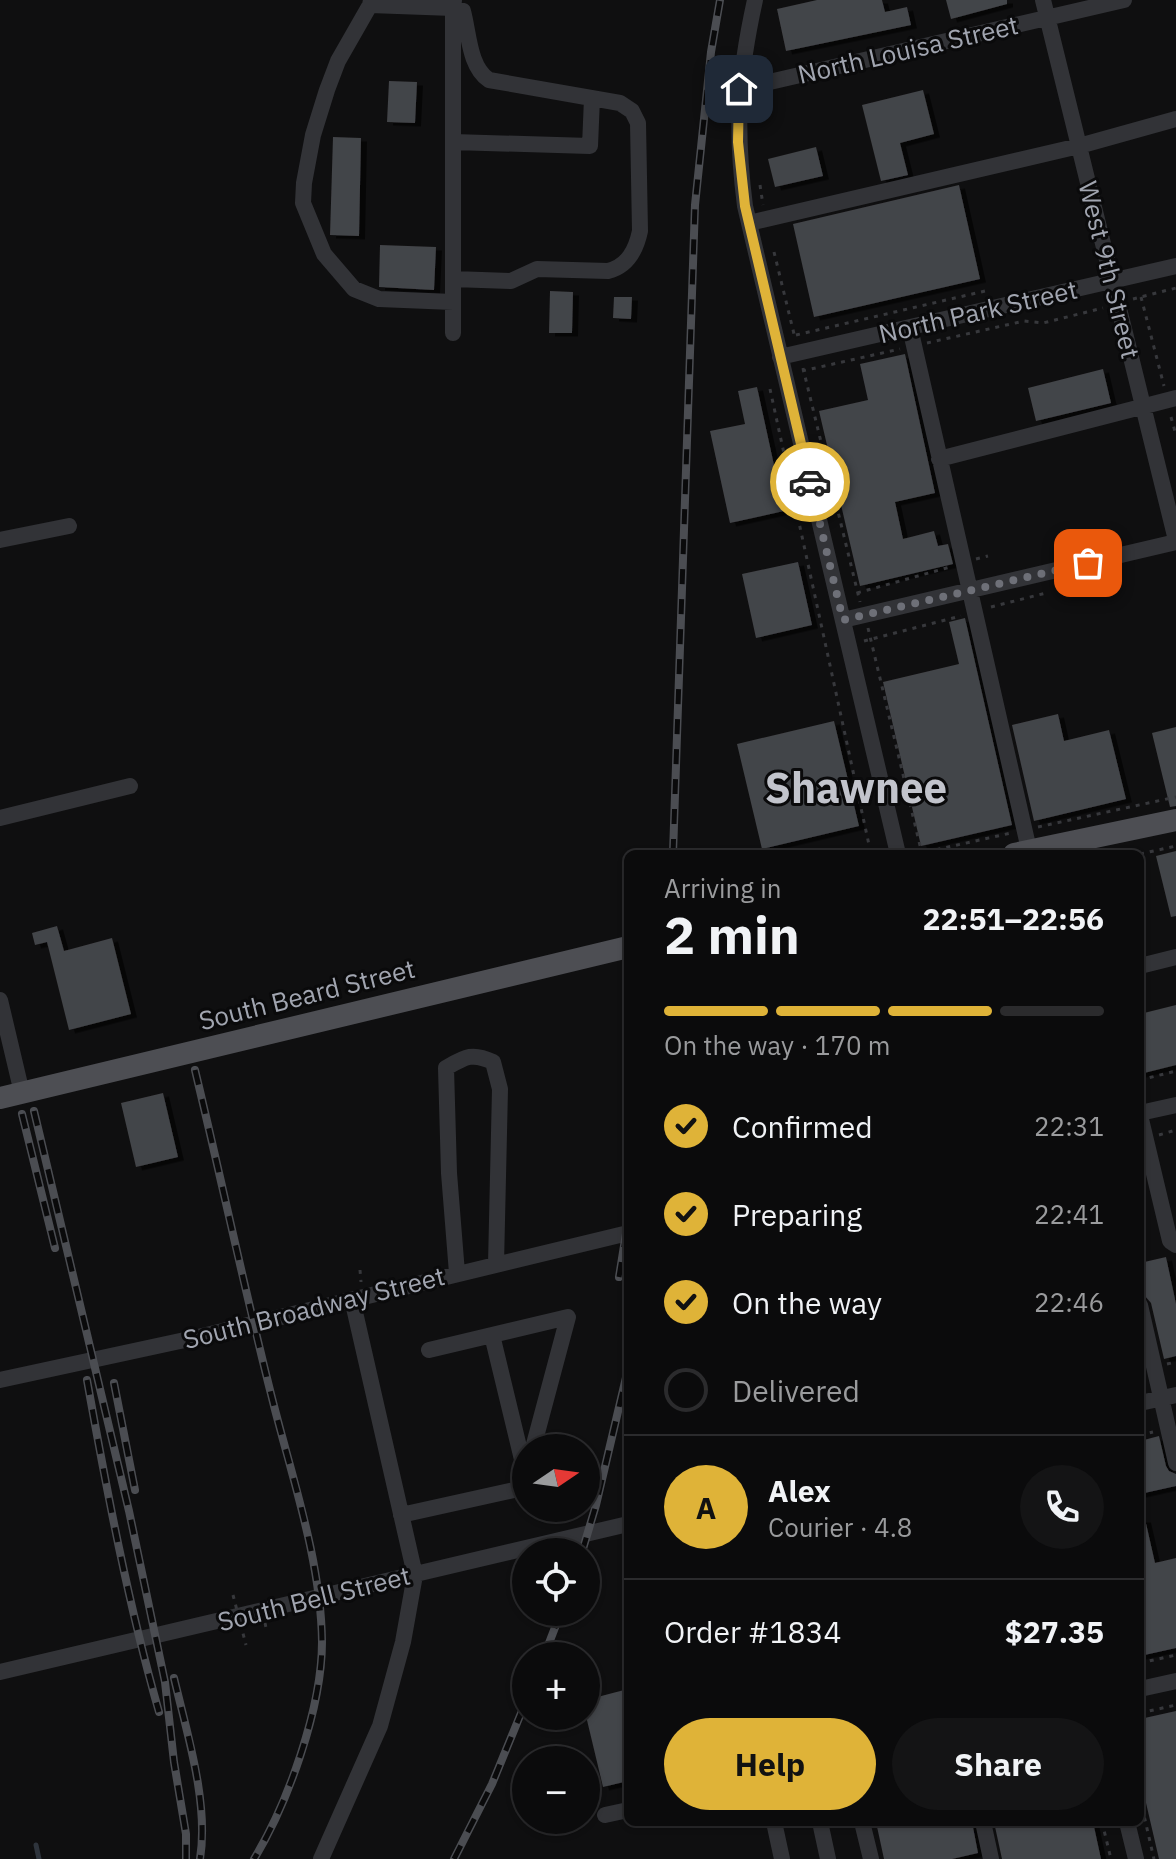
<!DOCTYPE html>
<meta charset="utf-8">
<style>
body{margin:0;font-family:"IBM Plex Sans",sans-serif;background:#141415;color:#f1f3f6;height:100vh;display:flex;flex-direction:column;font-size:30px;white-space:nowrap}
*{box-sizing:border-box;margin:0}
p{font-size:26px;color:#9a9b9d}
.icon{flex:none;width:44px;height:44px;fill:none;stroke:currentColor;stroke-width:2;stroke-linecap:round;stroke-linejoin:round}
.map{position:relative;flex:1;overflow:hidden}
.panel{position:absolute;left:624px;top:850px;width:520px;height:976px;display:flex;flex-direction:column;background:#0b0b0c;border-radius:12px;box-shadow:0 2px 6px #0004,0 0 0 2px #2b2b2d}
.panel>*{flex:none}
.needle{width:52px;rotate:77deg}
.controls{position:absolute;left:512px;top:1434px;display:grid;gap:16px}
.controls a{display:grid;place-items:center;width:88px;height:88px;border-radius:50%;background:#0b0b0c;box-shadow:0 2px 6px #0004,0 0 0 2px #2b2b2d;font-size:40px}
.pin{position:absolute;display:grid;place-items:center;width:68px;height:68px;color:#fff;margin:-34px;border-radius:16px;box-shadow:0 4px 12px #0006}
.courier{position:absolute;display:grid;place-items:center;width:80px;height:80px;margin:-40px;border:6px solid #dfb338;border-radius:50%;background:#fff;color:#222;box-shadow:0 2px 10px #0007}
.summary em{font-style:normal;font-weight:700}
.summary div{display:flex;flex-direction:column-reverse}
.summary{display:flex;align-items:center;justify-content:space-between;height:136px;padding:0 40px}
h1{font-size:52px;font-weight:700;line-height:60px}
.bar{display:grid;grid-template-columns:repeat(4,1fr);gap:12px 8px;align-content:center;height:96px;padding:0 40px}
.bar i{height:10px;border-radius:6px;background:#2b2b2d}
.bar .active{background:#dfb338}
.bar p{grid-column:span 4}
.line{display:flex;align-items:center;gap:20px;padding:0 40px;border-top:2px solid #2b2b2d}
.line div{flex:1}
.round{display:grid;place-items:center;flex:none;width:84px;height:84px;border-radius:42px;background:#141415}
ol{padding:0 40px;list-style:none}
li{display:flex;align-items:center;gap:24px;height:88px}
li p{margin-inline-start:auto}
li .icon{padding:8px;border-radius:50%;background:#dfb338;color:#111;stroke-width:4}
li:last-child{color:#9a9b9d}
li i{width:44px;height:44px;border:4px solid #2b2b2d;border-radius:50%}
.action{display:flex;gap:16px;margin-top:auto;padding:16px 40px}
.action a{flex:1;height:92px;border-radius:48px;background:#dfb338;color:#111;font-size:32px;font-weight:700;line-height:92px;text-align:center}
.action a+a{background:#141415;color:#f1f3f6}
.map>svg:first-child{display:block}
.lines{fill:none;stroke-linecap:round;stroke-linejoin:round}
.stream{stroke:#2e343c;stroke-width:5}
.building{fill:#434448;filter:url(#shadow)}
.path{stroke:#37383c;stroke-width:3;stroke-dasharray:4 6;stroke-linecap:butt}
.minor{stroke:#323337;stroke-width:16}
.major{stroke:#4d4e53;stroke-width:22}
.rail-casing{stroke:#4b4d52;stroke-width:8}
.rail{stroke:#0a0a0b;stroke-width:5;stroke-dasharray:15;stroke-linecap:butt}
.path-bridge{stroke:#37383c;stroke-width:3;stroke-dasharray:4 6;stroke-linecap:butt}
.done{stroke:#6e7078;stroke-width:8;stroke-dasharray:0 14.4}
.route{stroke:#dfb338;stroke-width:10}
.labels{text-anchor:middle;stroke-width:6;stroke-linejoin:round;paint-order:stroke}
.street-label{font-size:26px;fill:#a1a5b0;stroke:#0a0a0b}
.town-label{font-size:42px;font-weight:bold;fill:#c2c4cc;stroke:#0a0a0b}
</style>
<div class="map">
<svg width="1176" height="1859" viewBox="0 0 1176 1859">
<defs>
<filter id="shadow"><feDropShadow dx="6" dy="3.5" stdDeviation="0" flood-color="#0009"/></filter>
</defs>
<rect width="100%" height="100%" fill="#0f0f10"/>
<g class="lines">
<!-- stream -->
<path class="stream" d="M36 1845 39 1859"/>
</g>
<!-- building -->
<path class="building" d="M817 0H882L885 12 907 7 911 25 786 51 777 9Z
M946 0H1007V4L951 19Z
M389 81 417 82 415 123 387 122Z
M923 90 934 134 900 143 908 175 881 181 862 105Z
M333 137 361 138 359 236 330 235Z
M816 147 823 176 775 187 768 159Z
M959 185 980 279 814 317 793 224Z
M380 245 436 247 434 290 379 287Z
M550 291 573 292 572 333H549Z
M614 297H632L631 319 613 318Z
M905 354 935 493 895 502 903 539 934 531 938 546 948 544 953 564 860 586 819 411 868 400 860 364Z
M1103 369 1111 403 1036 421 1028 388Z
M757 387 784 511 730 523 710 431 745 424 738 391Z
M798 562 812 625 756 638 742 574Z
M965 618 1012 825 921 846 883 682 959 664 949 622Z
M1058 714 1064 741 1109 730 1126 799 1034 821 1012 725Z
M834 721 859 826 762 849 737 744Z
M1176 727V806L1170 807 1152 733Z
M1176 851V916L1171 917 1156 856Z
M57 926 64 951 112 938 131 1014 69 1030 47 942 35 945 32 933Z
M1176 1005V1065L1140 1074V1014Z
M163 1093 178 1157 136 1167 121 1103Z
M1166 1257 1176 1304V1356L1164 1359 1151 1303 1144 1295 1140 1263Z
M1159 1436 1166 1466 1169 1471 1176 1474V1486L1140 1494V1441Z
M1140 1519H1145L1155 1563 1176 1558V1648L1140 1656Z
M628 1689V1781L603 1787 586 1716V1700Z
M1176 1711V1859H1159L1140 1777V1719Z
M876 1822H972L978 1853 952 1859H884Z
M994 1822H1093L1101 1859H1002Z"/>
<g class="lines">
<!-- path -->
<path class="path" d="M760 185 763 205
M774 252 795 338
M1141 297 1164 386
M1133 299 1176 288
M796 335 985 291
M927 343 1024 321 1043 323 1103 308
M803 368 860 602
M802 371 900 349
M770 389 871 854
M1171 417 1176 435
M976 559 988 556
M857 593 950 567
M991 607 1046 593
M868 628 922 854
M864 641 961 616
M1038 827 1176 797
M917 854 1011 833
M1140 854 1176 846
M1140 1080 1176 1071
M1159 1135 1176 1130
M360 1270 361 1282
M1167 1364 1176 1362
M1140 1435 1153 1432
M265 1623 267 1632
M1140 1663 1176 1655
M1140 1713 1176 1705
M1140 1798 1154 1859
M1102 1822 1111 1859"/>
<!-- minor -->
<path class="minor" d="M371 0 370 5 453 8 454 0
M755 0C738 77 735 128 745 206L898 854
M1043 0 1176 540
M370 5 338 61 327 90 313 135 304 183 303 203 324 254 354 289 379 299 453 302
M739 89 1124 0
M453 142 590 146 592 98
M749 223 1079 146 1176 119
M453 279 511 281 537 269 608 271C628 266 636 250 640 231L638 123 632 111 620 103 489 80C469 67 469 33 463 11L453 8V333
M910 328 1030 854
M780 357 1176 266
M939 459 1176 398
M0 540 69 526
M843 620 1176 542
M0 818 130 786
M1140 966 1176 957
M0 1000 22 1093
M1140 1113 1176 1105
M1140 1115 1170 1241 1176 1245
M457 1273 449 1173 446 1068C465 1057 472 1052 493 1062L500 1089 496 1264
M1140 1305 1176 1463
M492 1335 526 1476
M429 1350 568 1317 533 1448
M0 1380 194 1338 628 1233
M1140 1403 1176 1395
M401 1515 523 1488 526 1476
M0 1672 628 1524
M1140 1689 1176 1681
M605 1815 628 1810
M774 1822 782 1859
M820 1822 828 1859
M862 1822 871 1859
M983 1822 991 1859
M1127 1822 1136 1859
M321 1859 380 1726 403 1642 415 1575 352 1299"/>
<!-- major -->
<path class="major" d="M1014 854 1176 820
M0 1098 628 947"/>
<!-- rail casing -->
<g class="rail-casing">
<path id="rail" d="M673 854 695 205 711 52 720 0
M195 1070C221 1178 244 1287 271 1394 291 1475 321 1559 322 1642 322 1708 288 1803 254 1859
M34 1111 129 1511 165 1682 174 1762 186 1834V1859
M22 1114 55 1248
M619 1277 628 1221
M87 1380C107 1492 128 1603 159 1712
M114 1383 135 1490
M582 1552 596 1505 628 1369
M544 1656 561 1612
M174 1678C187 1733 209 1803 200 1859
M454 1859 492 1784 526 1701"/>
</g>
<!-- rail -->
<use href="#rail" class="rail"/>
<!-- path-bridge -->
<path class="path-bridge" d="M233 1595 246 1645"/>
</g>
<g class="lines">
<!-- done -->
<path class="done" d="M810 482 843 620 1088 563"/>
<!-- route -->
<path class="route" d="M739 89 738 142 745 206 810 482"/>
</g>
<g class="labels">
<!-- street labels -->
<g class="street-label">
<text transform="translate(908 50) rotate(-13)" y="9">North Louisa Street</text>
<text transform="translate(1109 270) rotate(76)" y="9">West 9th Street</text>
<text transform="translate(978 312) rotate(-13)" y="9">North Park Street</text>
<text transform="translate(307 995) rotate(-14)" y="9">South Beard Street</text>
<text transform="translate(314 1308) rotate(-14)" y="9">South Broadway Street</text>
<text transform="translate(314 1599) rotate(-14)" y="9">South Bell Street</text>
</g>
<!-- town labels -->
<g class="town-label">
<text x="856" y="803">Shawnee</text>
</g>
</g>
</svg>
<div class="controls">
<a><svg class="needle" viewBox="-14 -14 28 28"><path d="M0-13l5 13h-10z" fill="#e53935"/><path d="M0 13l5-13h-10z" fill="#9a9b9d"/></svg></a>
<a><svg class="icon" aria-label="locate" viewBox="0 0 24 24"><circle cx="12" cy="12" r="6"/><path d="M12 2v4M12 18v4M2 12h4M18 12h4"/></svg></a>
<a>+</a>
<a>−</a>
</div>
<div class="pin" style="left:1088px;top:563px;background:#ea580c"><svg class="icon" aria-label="bag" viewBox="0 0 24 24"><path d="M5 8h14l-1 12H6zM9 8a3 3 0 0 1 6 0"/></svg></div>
<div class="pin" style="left:739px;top:89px;background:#1f2937"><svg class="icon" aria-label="home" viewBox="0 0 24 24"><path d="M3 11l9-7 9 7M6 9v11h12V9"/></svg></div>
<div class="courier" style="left:810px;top:482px"><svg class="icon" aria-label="car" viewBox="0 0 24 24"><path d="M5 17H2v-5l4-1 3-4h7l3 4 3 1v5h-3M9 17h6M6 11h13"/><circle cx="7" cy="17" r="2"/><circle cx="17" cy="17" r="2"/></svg></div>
<section class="panel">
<div class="summary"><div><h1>2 min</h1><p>Arriving in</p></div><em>22:51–22:56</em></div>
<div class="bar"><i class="active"></i><i class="active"></i><i class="active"></i><i></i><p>On the way · 170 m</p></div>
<ol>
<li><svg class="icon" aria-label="check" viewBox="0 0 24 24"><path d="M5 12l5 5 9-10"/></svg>Confirmed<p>22:31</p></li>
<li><svg class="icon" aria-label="check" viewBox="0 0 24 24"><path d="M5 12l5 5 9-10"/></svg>Preparing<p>22:41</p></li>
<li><svg class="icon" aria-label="check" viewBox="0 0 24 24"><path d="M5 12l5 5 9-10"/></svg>On the way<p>22:46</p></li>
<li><i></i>Delivered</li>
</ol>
<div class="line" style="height:144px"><b class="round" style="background:#dfb338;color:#111">A</b><div><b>Alex</b><p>Courier · 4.8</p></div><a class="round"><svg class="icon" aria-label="phone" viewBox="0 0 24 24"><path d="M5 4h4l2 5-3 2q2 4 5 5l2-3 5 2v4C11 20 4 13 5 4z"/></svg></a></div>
<div class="line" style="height:104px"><div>Order #1834</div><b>$27.35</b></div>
<div class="action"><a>Help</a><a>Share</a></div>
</section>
</div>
